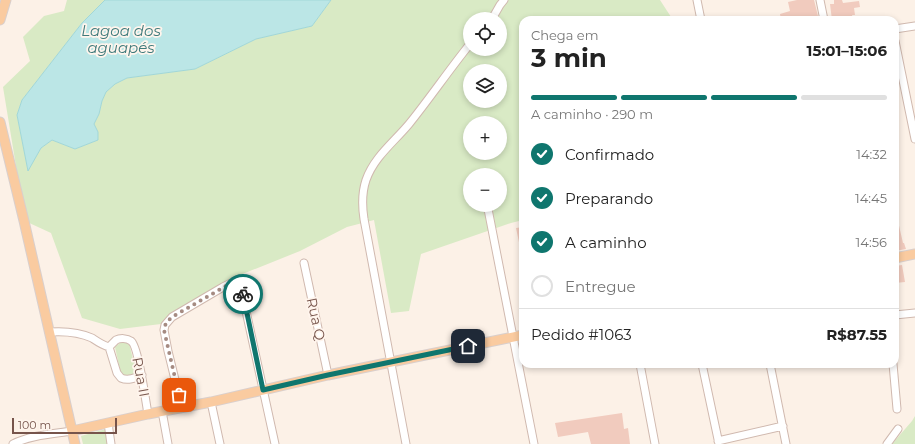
<!DOCTYPE html>
<html lang="pt">
<meta charset="utf-8">
<style>
body{margin:0;font-family:Montserrat,sans-serif;background:#f6f6f6;color:#222;height:100vh;display:flex;flex-direction:column;font-size:15px;white-space:nowrap}
*{box-sizing:border-box;margin:0}
p{font-size:13px;color:#767676}
.icon{flex:none;width:22px;height:22px;fill:none;stroke:currentColor;stroke-width:2;stroke-linecap:round;stroke-linejoin:round}
.map{position:relative;flex:1;overflow:hidden}
.side{position:absolute;left:519px;top:16px;width:380px;height:352px;display:flex;flex-direction:column;background:#fff;border-radius:12px;box-shadow:0 2px 6px #0003}
.side>*{flex:none}
.controls{position:absolute;left:463px;top:12px;display:grid;gap:8px}
.controls a{display:grid;place-items:center;width:44px;height:44px;border-radius:50%;background:#fff;box-shadow:0 2px 6px #0003;font-size:20px}
.scale{position:absolute;left:12px;bottom:10px;width:105px;box-sizing:border-box;padding-left:4px;border:2px solid #76544b;border-top:0;font-size:11px;line-height:14px;white-space:nowrap;color:#76544b;-webkit-text-stroke:3px #fff5ed;paint-order:stroke}
.pin{position:absolute;display:grid;place-items:center;width:34px;height:34px;color:#fff;margin:-17px;border-radius:8px;box-shadow:0 2px 6px #0006}
.courier{position:absolute;display:grid;place-items:center;width:40px;height:40px;margin:-20px;border:3px solid #0f766e;border-radius:50%;background:#fff;color:#222;box-shadow:0 1px 5px #0007}
.head em{font-style:normal;font-weight:700}
.head div{display:flex;flex-direction:column-reverse}
.head{display:flex;align-items:center;justify-content:space-between;height:68px;padding:0 12px}
h1{font-size:26px;font-weight:700;line-height:30px}
.bar{display:grid;grid-template-columns:repeat(4,1fr);gap:6px 4px;align-content:center;height:48px;padding:0 12px}
.bar i{height:5px;border-radius:3px;background:#e0e0e0}
.bar .active{background:#0f766e}
.bar p{grid-column:span 4}
.line{display:flex;align-items:center;gap:10px;padding:0 12px;border-top:1px solid #e0e0e0}
.line div{flex:1}
ol{padding:0 12px;list-style:none}
li{display:flex;align-items:center;gap:12px;height:44px}
li p{margin-inline-start:auto}
li .icon{padding:4px;border-radius:50%;background:#0f766e;color:#fff;stroke-width:4}
li:last-child{color:#767676}
li i{width:22px;height:22px;border:2px solid #e0e0e0;border-radius:50%}
.map>svg:first-child{display:block}
.green{fill:#d9eac5;fill-rule:evenodd}
.water{fill:#bbe6e6;stroke:#a1d7d8}
.building{fill:#f1cbbe}
.lines{fill:none;stroke-linecap:round;stroke-linejoin:round}
.minor-casing{stroke:#d0b9af;stroke-width:9}
.major-casing{stroke:#d9cfcd;stroke-width:11}
.minor{stroke:#fff;stroke-width:7}
.major{stroke:#facba0;stroke-width:9}
.done{stroke:#a58b82;stroke-width:4;stroke-dasharray:0 7.2}
.route{stroke:#0f766e;stroke-width:5}
.labels{text-anchor:middle;stroke-width:3.5;stroke-linejoin:round;paint-order:stroke}
.street-label{font-size:14px;fill:#76544b;stroke:#fff5ed}
.water-label{font-size:15px;font-style:italic;fill:#3f7a7b;stroke:#fff5ed}
</style>
<div class="map">
<svg width="915" height="444" viewBox="0 0 915 444">
<rect width="100%" height="100%" fill="#fcf1e7"/>
<!-- green -->
<path class="green" d="M67 0H105L82 23 22 100 17 115 28 170 41 148 52 140 75 149 98 140V132L94 124 99 114 102 101 106 92 115 84 127 78 195 69 256 39 312 26 331 0H660L673 20H523V220L511 223 421 254 409 311 391 313 374 220 347 227 300 251 240 275 161 324 120 329 82 318 51 233 25 221 3 87 30 61 23 37 44 16 64 11ZM470 19H500V49H470ZM470 71H500V101H470ZM470 123H500V153H470ZM470 175H500V205H470Z
M122 342 129 343 136 371 134 374 129 377 121 375 115 347 120 343Z
M915 416V444H892L912 421Z
M106 429 109 444H83L81 436Z"/>
<!-- water -->
<path class="water" d="M105 0H331L312 26 256 39 195 69 127 78 115 84 106 92 102 101 99 114 94 124 98 132V140L75 149 52 140 41 148 28 171 17 115 22 100 82 23Z"/>
<!-- building -->
<path class="building" d="M797 0H814L818 16 814 18V20H781L780 14 790 11 788 2Z
M834 0H842L843 3 859 1 860 7 854 8 855 15H852L853 18 846 20H832L830 4H834Z
M895 217H897L903 243H904L906 249 895 251Z
M523 227V247H520L516 228Z
M902 265 905 282 895 283V266Z
M622 413 624 429 628 428 630 444H591L588 432 558 437 555 423Z"/>
<g class="lines">
<!-- minor casing -->
<g class="minor-casing">
<path id="minor" d="M697 0 701 20
M820 0 824 20
M492 19 500 5 504 0
M895 29 915 26
M895 41 915 139
M488 209 534 444
M304 263 328 375
M895 315 915 313
M49 332C63 331 79 332 92 338 98 342 102 345 109 347
M109 347C111 345 114 342 116 340 120 338 127 338 131 341 138 345 146 403 148 414
M109 347 117 373 121 378C128 381 135 378 142 375
M640 364 655 444
M702 364 719 444
M770 364 786 444
M893 364 897 409
M211 402 220 444
M182 408 168 351 164 330 165 325 172 317 223 287 239 279 275 444
M162 411 168 444
M108 423 111 444
M718 441 783 426
M13 444C31 435 53 434 72 431
M406 444 364 219C362 206 362 192 366 180 374 157 394 142 409 124 430 98 449 70 470 44
M887 444 898 429"/>
</g>
<!-- major casing -->
<g class="major-casing">
<path id="major" d="M0 20 6 0
M0 122 24 221 75 444
M895 258 915 254
M72 431 148 414 211 402 328 375 523 335"/>
</g>
<!-- minor -->
<use href="#minor" class="minor"/>
<!-- major -->
<use href="#major" class="major"/>
</g>
<g class="lines">
<!-- done -->
<path class="done" d="M179 395 164 330C165 321 172 317 179 313L238 279 240 280 243 294"/>
<!-- route -->
<path class="route" d="M243 294 263 390 328 375 468 346"/>
</g>
<g class="labels">
<!-- street labels -->
<g class="street-label">
<text transform="translate(316 319) rotate(78)" y="5">Rua Q</text>
<text transform="translate(141 377) rotate(79)" y="5">Rua II</text>
</g>
<!-- water labels -->
<g class="water-label">
<text x="121" y="36">Lagoa dos<tspan x="121" dy="17">aguapés</tspan></text>
</g>
</g>
</svg>
<div class="controls">
<a><svg class="icon" aria-label="locate" viewBox="0 0 24 24"><circle cx="12" cy="12" r="6"/><path d="M12 2v4M12 18v4M2 12h4M18 12h4"/></svg></a>
<a><svg class="icon" aria-label="layers" viewBox="0 0 24 24"><path d="M12 4l9 5-9 5-9-5zM3 14l9 5 9-5"/></svg></a>
<a>+</a>
<a>−</a>
</div>
<div class="scale">100 m</div>
<div class="pin" style="left:179px;top:395px;background:#ea580c"><svg class="icon" aria-label="bag" viewBox="0 0 24 24"><path d="M5 8h14l-1 12H6zM9 8a3 3 0 0 1 6 0"/></svg></div>
<div class="pin" style="left:468px;top:346px;background:#1f2937"><svg class="icon" aria-label="home" viewBox="0 0 24 24"><path d="M3 11l9-7 9 7M6 9v11h12V9"/></svg></div>
<div class="courier" style="left:243px;top:294px"><svg class="icon" aria-label="bike" viewBox="0 0 24 24"><circle cx="6" cy="16" r="4"/><circle cx="18" cy="16" r="4"/><path d="M6 16l4-8h5l3 8M10 8l3 8H6M13 5h3"/></svg></div>
<section class="side">
<div class="head"><div><h1>3 min</h1><p>Chega em</p></div><em>15:01–15:06</em></div>
<div class="bar"><i class="active"></i><i class="active"></i><i class="active"></i><i></i><p>A caminho · 290 m</p></div>
<ol>
<li><svg class="icon" aria-label="check" viewBox="0 0 24 24"><path d="M5 12l5 5 9-10"/></svg>Confirmado<p>14:32</p></li>
<li><svg class="icon" aria-label="check" viewBox="0 0 24 24"><path d="M5 12l5 5 9-10"/></svg>Preparando<p>14:45</p></li>
<li><svg class="icon" aria-label="check" viewBox="0 0 24 24"><path d="M5 12l5 5 9-10"/></svg>A caminho<p>14:56</p></li>
<li><i></i>Entregue</li>
</ol>
<div class="line" style="height:52px"><div>Pedido #1063</div><b>R$87.55</b></div>
</section>
</div>
